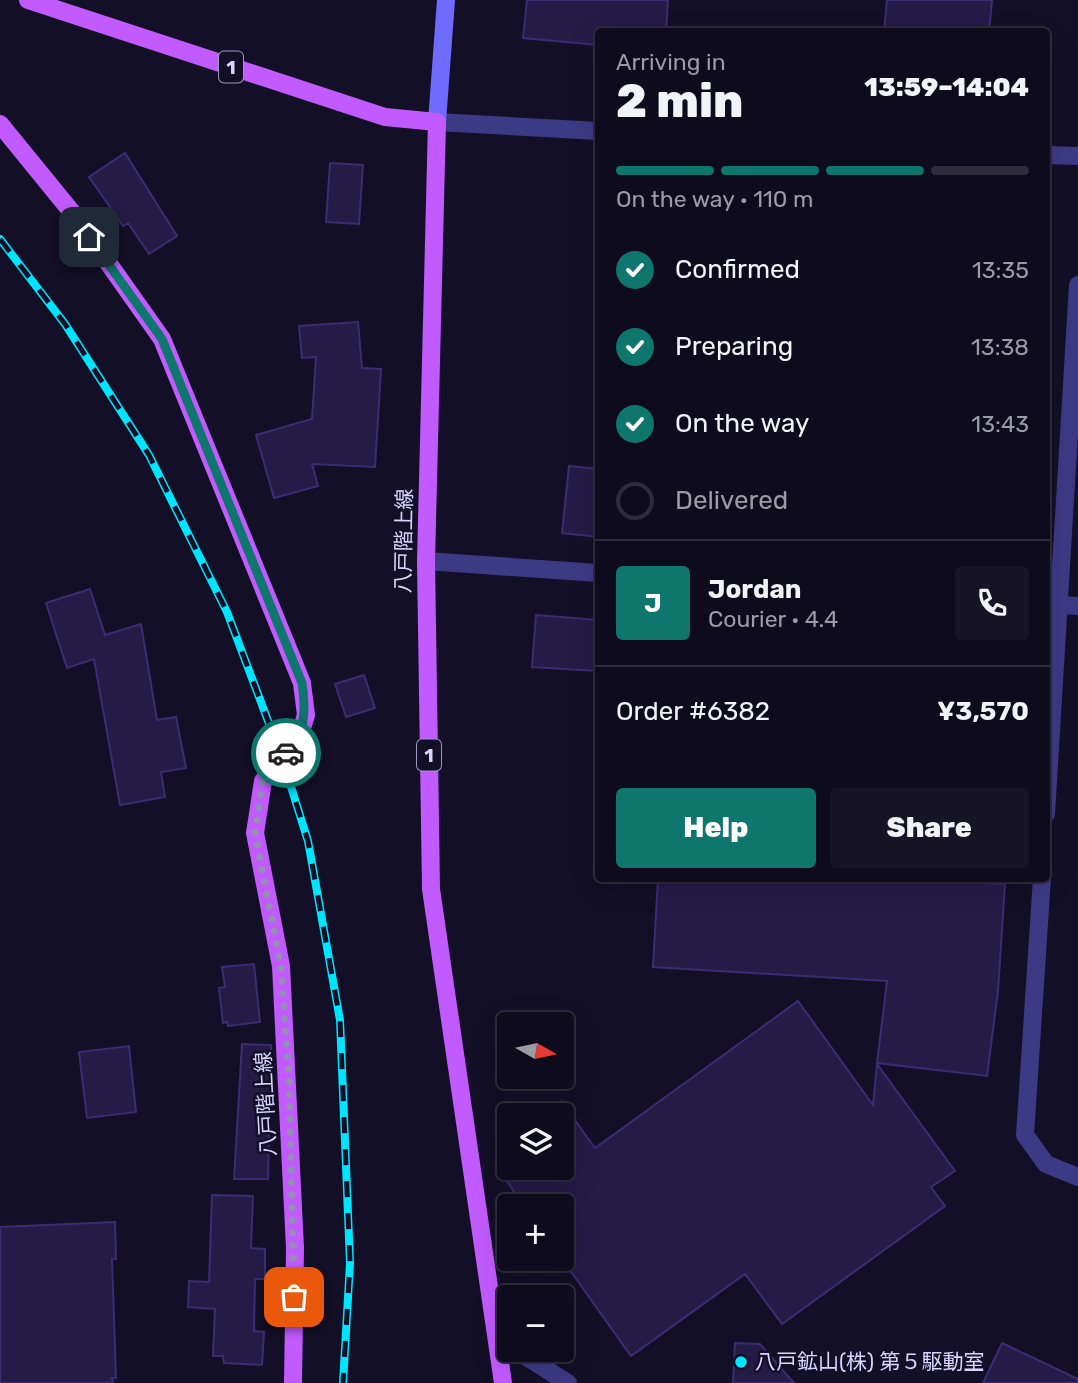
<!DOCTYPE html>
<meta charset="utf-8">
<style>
body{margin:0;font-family:Rubik,"Noto Sans JP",sans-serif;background:#171425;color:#f1f3f6;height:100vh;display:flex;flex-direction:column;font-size:26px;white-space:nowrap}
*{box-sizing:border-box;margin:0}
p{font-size:23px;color:#9b9ba3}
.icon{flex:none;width:38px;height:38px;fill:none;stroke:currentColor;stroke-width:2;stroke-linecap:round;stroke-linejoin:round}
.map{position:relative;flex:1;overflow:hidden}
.side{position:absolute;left:595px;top:28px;width:455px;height:854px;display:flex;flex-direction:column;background:#0e0b1c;border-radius:7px;box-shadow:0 7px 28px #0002,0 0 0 2px #2e2b3b}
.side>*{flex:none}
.needle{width:46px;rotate:99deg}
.tools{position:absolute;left:497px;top:1012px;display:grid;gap:14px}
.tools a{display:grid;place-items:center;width:77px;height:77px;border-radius:7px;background:#0e0b1c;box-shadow:0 7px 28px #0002,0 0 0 2px #2e2b3b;font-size:35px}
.pin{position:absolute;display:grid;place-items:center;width:60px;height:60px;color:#fff;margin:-30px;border-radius:14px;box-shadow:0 4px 10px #0006}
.courier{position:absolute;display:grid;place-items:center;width:70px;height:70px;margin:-35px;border:5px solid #0f766e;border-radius:50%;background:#fff;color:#222;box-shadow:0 2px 9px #0007}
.head em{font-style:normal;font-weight:800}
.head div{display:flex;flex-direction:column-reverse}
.head{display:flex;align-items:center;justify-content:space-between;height:119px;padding:0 21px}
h1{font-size:46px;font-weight:800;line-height:52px}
.bar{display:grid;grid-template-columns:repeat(4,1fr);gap:10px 7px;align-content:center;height:84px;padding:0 21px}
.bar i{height:9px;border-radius:5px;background:#2e2b3b}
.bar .selected{background:#0f766e}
.bar p{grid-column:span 4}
.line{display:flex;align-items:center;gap:18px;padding:0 21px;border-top:2px solid #2e2b3b}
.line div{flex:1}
.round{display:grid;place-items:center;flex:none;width:74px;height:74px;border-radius:7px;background:#171425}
ol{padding:0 21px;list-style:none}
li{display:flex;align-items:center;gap:21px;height:77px}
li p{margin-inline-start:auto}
li .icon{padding:7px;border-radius:50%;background:#0f766e;color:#fff;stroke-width:4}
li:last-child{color:#9b9ba3}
li i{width:38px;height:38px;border:4px solid #2e2b3b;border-radius:50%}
.cta{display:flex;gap:14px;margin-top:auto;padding:14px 21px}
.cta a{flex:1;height:80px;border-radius:7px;background:#0f766e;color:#fff;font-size:28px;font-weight:800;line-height:80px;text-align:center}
.cta a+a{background:#171425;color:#f1f3f6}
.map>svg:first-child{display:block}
.building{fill:#241b47;stroke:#3b2d73;stroke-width:2}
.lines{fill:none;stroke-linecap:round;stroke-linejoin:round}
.street{stroke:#3d3a85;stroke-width:18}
.secondary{stroke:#6f6bff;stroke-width:18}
.primary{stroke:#c25bff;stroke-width:18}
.rail-casing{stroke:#00e5ff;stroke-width:8}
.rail{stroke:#130f26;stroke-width:5;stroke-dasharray:16;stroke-linecap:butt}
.done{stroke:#948fb3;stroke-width:7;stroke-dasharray:0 12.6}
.route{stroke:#0f766e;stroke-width:9}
.poi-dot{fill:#00e5ff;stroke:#130f26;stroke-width:2.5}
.labels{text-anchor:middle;stroke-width:5;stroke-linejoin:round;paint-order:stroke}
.shield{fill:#130f26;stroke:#9e99be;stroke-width:2}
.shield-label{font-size:19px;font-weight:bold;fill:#d9d4ff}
.street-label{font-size:21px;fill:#d9d4ff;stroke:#130f26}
.poi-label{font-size:21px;fill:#d9d4ff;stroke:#130f26;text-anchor:start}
</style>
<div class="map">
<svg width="1078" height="1383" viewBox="0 0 1078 1383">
<rect width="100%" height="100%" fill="#130f26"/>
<!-- building -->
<path class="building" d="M527 0H668L666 32H598V45L523 38Z
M887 0H992L989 32H884Z
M125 153 177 236 149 254 128 223 123 226 89 177Z
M330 163 363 165 359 224 326 222Z
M358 322 362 368 381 369 375 467 312 464 318 486 274 498 256 435 312 419 316 357 302 358 299 326Z
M569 466 598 469V537L562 533Z
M90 589 105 635 141 624 157 720 176 717 186 768 161 772 165 797 120 805 94 659 67 668 46 603Z
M536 615 598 620V671L532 667Z
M364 675 375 708 346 717 335 684Z
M658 878H956V882L1005 884 998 991 987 1076 877 1063 887 981 653 967Z
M254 964 260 1022 228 1026 227 1022 223 1023 219 988 225 987 222 967Z
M798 1001 873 1105 877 1064 955 1171 931 1187 945 1206 782 1324 745 1274 631 1356 562 1259V1206H524L497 1167H562V1102L595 1148Z
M242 1044 271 1045 268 1179H234Z
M129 1046 136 1112 87 1118 79 1052Z
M212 1195 253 1196 251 1248 265 1249V1279H255L254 1331 264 1332 262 1365 224 1363 223 1356H213L215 1309 188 1307 189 1281 209 1282Z
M115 1222 116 1259H112L116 1378H112L113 1383H0V1227Z
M735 1343 760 1344 794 1383H733Z
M1002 1343 1078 1379V1383H983Z"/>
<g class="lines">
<!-- street -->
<path class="street" d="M437 122 598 131
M1046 155 1078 156
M426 561 598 573
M1046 604 1078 606
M1046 814 1078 285
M1042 878 1025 1135 1046 1164 1078 1177
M514 1349 568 1383"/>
<!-- secondary -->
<path class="secondary" d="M437 122 446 0"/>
<!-- primary -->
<path class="primary" d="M28 0 385 117 437 122 426 561 431 889 503 1383
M0 124 75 216 162 339 302 683 306 715 301 731 263 781 255 833 281 966 295 1248 293 1383"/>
<!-- rail casing -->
<g class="rail-casing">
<path id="rail" d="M0 239 65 324 149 455 227 612 282 758 308 841 340 1020 350 1263 343 1383"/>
</g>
<!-- rail -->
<use href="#rail" class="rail"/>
</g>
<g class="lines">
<!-- done -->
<path class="done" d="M286 753 263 781 255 833 281 967 289 1079 294 1297"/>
<!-- route -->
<path class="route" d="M89 237 162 339 302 683C306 712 306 730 286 753"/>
</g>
<!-- markers -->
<circle class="poi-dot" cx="741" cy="1362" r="7"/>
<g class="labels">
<!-- shield labels -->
<g class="shield">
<rect x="219" y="51.5" width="24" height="31" rx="5"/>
<rect x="417" y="739.5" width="24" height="31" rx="5"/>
</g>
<g class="shield-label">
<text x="231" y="74">1</text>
<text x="429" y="762">1</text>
</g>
<!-- street labels -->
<g class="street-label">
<text transform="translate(404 541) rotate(-89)" y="7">八戸階上線</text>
<text transform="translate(266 1104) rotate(-93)" y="7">八戸階上線</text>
</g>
<!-- poi labels -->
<g class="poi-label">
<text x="755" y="1369">八戸鉱山(株) 第５駆動室</text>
</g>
</g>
</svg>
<div class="tools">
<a><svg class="needle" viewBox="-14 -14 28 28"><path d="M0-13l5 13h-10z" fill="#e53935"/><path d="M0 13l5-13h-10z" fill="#9b9ba3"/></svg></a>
<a><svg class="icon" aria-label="layers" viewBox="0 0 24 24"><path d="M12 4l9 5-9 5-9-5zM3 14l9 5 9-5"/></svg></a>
<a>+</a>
<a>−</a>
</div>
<div class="pin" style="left:294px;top:1297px;background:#ea580c"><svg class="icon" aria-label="bag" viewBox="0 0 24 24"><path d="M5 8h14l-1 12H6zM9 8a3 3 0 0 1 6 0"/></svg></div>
<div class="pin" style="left:89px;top:237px;background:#1f2937"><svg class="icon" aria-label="home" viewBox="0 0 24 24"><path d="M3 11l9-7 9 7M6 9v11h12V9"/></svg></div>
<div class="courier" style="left:286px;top:753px"><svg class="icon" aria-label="car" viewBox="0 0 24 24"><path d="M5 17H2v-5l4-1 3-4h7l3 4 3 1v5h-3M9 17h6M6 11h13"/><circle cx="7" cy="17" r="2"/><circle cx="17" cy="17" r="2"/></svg></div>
<section class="side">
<div class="head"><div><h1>2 min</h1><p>Arriving in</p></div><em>13:59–14:04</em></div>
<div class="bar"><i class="selected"></i><i class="selected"></i><i class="selected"></i><i></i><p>On the way · 110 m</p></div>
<ol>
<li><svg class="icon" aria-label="check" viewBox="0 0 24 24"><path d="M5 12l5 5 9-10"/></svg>Confirmed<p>13:35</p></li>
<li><svg class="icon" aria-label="check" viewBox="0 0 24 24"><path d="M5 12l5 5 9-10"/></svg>Preparing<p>13:38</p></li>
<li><svg class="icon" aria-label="check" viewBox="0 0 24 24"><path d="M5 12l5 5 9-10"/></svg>On the way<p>13:43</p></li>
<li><i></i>Delivered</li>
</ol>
<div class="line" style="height:126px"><b class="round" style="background:#0f766e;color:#fff">J</b><div><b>Jordan</b><p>Courier · 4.4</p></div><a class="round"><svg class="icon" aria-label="phone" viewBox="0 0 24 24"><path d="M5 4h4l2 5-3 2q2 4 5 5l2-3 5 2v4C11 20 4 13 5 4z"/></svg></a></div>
<div class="line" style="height:91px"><div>Order #6382</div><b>¥3,570</b></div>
<div class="cta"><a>Help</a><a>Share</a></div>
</section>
</div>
